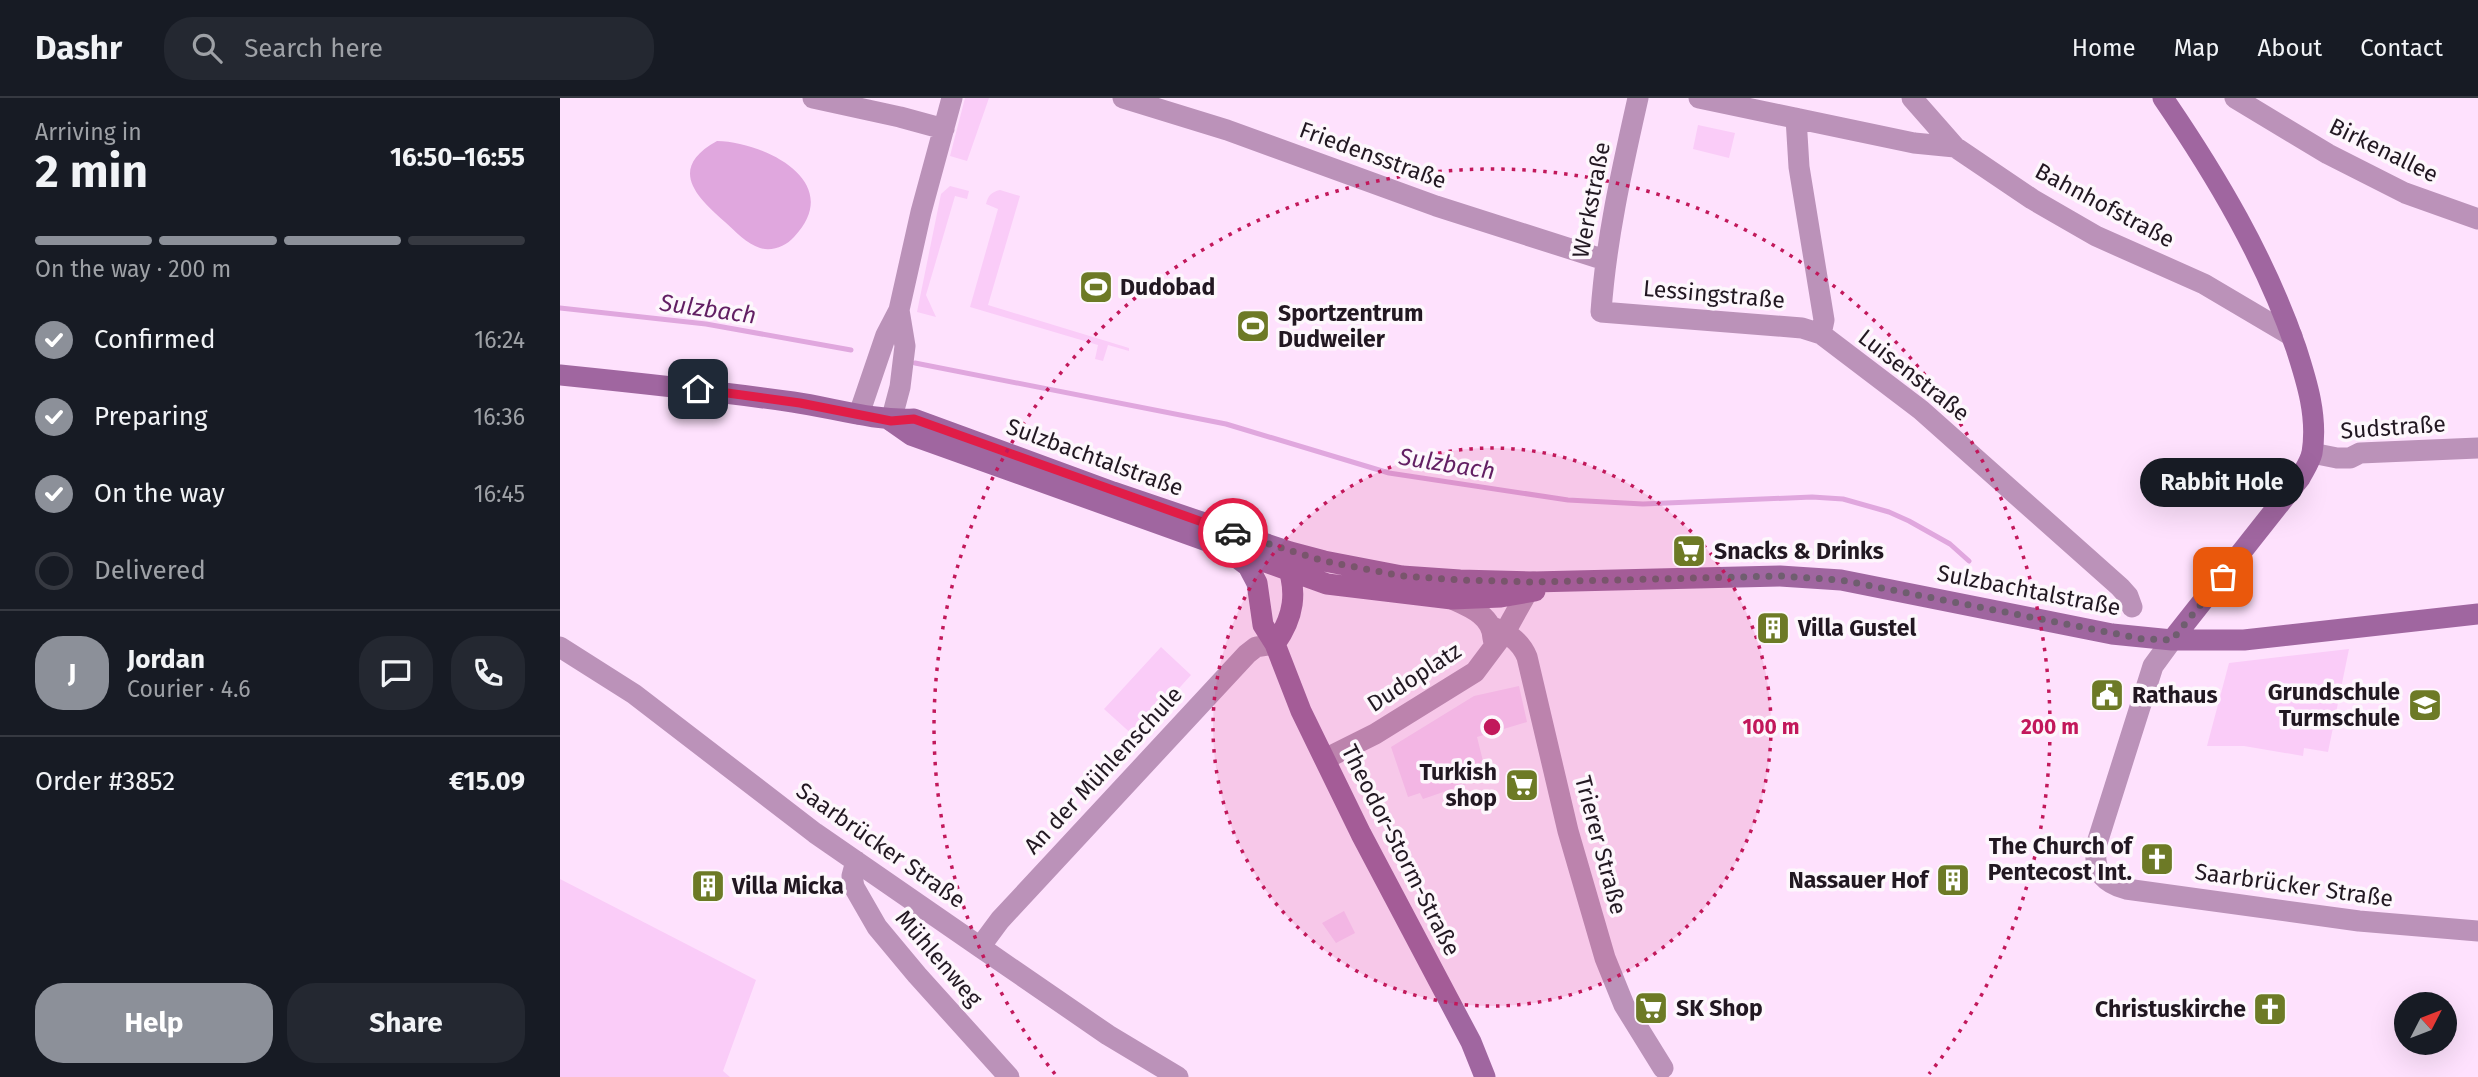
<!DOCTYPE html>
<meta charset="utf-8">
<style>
body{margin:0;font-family:"Fira Sans",sans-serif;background:#242831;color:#f1f3f6;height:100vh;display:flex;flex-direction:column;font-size:26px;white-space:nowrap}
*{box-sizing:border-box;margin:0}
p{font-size:23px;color:#9ea1a6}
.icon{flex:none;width:38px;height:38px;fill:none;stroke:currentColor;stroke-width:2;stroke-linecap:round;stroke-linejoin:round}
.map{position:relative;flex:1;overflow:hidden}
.details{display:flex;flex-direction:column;background:#171b24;width:560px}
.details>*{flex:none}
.needle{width:46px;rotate:48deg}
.fabs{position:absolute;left:1834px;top:894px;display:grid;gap:14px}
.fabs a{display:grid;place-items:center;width:63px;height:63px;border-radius:50%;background:#171b24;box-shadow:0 7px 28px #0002;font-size:35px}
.pin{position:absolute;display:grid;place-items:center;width:60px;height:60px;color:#fff;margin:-30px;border-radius:14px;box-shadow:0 4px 10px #0006}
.courier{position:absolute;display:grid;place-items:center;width:70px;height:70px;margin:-35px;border:5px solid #e11d48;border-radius:50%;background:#fff;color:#222;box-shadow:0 2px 9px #0007}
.bubble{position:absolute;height:49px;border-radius:24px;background:#171b24;box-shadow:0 7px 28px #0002;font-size:23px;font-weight:700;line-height:49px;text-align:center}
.overview em{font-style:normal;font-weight:700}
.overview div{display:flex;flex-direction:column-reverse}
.overview{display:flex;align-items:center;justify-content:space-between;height:119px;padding:0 35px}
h1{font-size:46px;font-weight:700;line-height:52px}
.bar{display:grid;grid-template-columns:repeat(4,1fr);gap:10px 7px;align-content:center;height:84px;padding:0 35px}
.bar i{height:9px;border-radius:5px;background:#363941}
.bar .current{background:#8c9099}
.bar p{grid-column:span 4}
.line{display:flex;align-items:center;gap:18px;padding:0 35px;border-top:2px solid #363941}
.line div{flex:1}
.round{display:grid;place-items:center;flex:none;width:74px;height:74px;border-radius:28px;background:#242831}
ol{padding:0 35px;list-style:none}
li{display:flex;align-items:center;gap:21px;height:77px}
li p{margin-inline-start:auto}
li .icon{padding:7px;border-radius:50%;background:#8c9099;color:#fff;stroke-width:4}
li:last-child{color:#9ea1a6}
li i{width:38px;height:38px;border:4px solid #363941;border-radius:50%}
.cta{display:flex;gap:14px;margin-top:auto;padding:14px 35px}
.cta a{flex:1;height:80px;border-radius:28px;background:#8c9099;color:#fff;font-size:28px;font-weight:700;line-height:80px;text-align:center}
.cta a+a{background:#242831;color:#f1f3f6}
header{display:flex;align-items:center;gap:42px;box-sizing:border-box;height:98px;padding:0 35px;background:#171b24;border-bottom:2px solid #363941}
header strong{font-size:33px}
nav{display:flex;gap:38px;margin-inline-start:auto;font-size:24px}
.search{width:490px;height:63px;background:#242831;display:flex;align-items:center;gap:18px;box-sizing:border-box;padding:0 24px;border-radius:28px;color:#9ea1a6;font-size:26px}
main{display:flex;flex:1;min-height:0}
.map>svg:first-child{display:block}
.green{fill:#faccf8}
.water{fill:#e0a7de}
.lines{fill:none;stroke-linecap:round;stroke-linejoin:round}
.stream{stroke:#e0a7de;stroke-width:5}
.street{stroke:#bb92b9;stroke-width:21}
.secondary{stroke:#a066a0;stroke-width:21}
.done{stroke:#6f5e6f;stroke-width:7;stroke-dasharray:0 12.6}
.route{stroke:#e11d48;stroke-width:9}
.ring{fill:none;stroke:#c2185b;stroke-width:3.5;stroke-dasharray:3.5 7}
.labels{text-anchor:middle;stroke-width:7;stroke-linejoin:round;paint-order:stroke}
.street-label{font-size:23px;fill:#221822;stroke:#fdf7fc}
.poi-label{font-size:23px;font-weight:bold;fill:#221822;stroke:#fdf7fc;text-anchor:start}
.water-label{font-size:24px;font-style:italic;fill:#621f63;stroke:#fdf7fc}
.centre{fill:#c2185b;stroke:#fdf7fc;stroke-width:3.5}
.ring-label{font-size:21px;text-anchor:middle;font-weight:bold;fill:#c2185b;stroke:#fdf7fc;stroke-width:7;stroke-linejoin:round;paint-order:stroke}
</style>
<header>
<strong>Dashr</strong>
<div class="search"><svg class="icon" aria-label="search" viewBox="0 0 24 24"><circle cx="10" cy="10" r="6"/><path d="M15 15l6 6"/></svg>Search here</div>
<nav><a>Home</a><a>Map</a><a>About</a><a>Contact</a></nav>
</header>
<main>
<section class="details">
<div class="overview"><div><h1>2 min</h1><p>Arriving in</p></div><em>16:50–16:55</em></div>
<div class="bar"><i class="current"></i><i class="current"></i><i class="current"></i><i></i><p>On the way · 200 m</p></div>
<ol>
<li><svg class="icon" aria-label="check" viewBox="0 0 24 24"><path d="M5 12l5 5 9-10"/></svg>Confirmed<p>16:24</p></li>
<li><svg class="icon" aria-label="check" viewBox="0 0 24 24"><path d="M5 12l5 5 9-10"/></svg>Preparing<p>16:36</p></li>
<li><svg class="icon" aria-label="check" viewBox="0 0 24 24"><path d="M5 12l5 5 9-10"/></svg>On the way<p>16:45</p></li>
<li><i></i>Delivered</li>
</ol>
<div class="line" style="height:126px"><b class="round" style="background:#8c9099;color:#fff">J</b><div><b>Jordan</b><p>Courier · 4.6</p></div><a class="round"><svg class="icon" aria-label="chat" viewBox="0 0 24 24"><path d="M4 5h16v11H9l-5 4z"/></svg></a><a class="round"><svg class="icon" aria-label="phone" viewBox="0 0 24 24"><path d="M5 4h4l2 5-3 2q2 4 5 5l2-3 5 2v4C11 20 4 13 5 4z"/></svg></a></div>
<div class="line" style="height:91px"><div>Order #3852</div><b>€15.09</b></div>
<div class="cta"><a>Help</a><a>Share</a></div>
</section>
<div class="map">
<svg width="1918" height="979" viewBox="0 0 1918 979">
<rect width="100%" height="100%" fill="#fee1fd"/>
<!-- green -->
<path class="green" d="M405 0H429L407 63 390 58Z
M1138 27 1175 35 1169 60 1133 51Z
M390 88 409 93 407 101 395 98 366 197 376 219 357 214 381 96Z
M440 92 460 98 428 207 569 250V253L548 247 543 263 535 261 538 247 410 209 438 111 426 106C428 98 431 94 440 92Z
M601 549 631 577 575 639 544 611Z
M1789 551 1768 654 1744 650 1743 658 1684 648H1647L1669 565Z
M959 588 967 624 917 639 927 679 863 701 860 695 848 699 831 649 914 598Z
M0 781 196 882 163 973 170 979H0Z
M784 813 795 835 776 845 762 825Z"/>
<!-- water -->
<path class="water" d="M157 43C205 44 286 84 234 139 226 148 212 154 200 150 187 146 175 133 165 124 135 98 108 70 157 43Z"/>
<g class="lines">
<!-- stream -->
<path class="stream" d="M0 210 146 226 291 252
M355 265 666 326 829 375 1008 402 1083 406 1252 399 1283 401 1329 414 1349 423 1390 446 1409 463"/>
<!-- street -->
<path class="street" d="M253 0 340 19 384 31
M563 0 667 32 876 108 1045 162
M1078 0C1062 71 1046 141 1041 214L1242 230 1261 236
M1139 0 1354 45 1395 49
M1352 0 1395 49 1472 101 1536 138 1644 186 1732 238
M1675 0 1768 56 1845 95 1918 121
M1236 20 1239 69 1264 222 1261 236 1361 312 1560 489 1568 498 1572 509
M299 316 326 237 339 212 361 114 392 0
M331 323 340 289 345 248 339 212
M1752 355 1777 360H1790L1800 355 1918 350
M892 501C910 509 933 518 933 541
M930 528C946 534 960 542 967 559L1008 733 1045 860 1064 907 1103 970
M1612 542 1593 568 1537 745C1532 770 1541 784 1566 791L1799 823 1918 833
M0 549 74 596 255 735 420 849 548 937 618 979
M765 661 815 636 915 574 945 534 973 484
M296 763 292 778 294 789 317 829 357 877 449 979
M420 849 440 822 687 556 696 549 715 546"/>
<!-- secondary -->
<path class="secondary" d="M1603 0C1657 79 1705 160 1736 250 1747 284 1758 319 1752 355 1750 364 1744 372 1740 380L1612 542
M0 277C78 285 156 293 233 304 274 310 313 323 354 321L553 394 730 454 764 463 842 478 900 482 973 484 1220 478 1281 482 1552 536 1612 542H1684L1918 516
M331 323 351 337 767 486 892 501 941 499 975 493
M672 456 688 468 697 485 703 527 715 546 741 613 801 736 911 944 925 979
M715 546C734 519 738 494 726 463"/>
</g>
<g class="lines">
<!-- done -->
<path class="done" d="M673 435 764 463 842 478 900 482 973 484 1220 478 1281 482 1583 541 1612 542 1663 479"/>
<!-- route -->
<path class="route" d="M138 291 240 305 331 323 354 321 673 435"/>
</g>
<!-- distance rings -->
<circle cx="932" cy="629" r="279" fill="#c2185b" fill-opacity=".12"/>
<g class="ring">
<circle cx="932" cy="629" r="279"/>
<path d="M495 976A558 558 0 1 1 1369 976"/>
</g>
<!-- icons -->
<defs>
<g id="stadium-square" transform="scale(1.75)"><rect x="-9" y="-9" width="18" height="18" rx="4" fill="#6d7a26" stroke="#fdf7fc"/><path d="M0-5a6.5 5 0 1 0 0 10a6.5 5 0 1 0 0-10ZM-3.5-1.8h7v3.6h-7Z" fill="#fff"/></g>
<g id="supermarket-square" transform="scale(1.75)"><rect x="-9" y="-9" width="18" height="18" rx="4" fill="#6d7a26" stroke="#fdf7fc"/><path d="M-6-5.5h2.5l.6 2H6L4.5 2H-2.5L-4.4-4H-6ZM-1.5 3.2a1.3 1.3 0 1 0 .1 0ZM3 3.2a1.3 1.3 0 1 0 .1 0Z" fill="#fff"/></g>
<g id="building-square" transform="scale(1.75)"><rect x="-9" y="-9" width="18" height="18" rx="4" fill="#6d7a26" stroke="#fdf7fc"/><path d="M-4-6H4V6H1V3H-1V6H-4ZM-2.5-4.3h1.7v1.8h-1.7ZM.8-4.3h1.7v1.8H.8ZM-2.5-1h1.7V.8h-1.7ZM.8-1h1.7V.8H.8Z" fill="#fff"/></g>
<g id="civic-square" transform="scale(1.75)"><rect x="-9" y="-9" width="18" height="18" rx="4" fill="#6d7a26" stroke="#fdf7fc"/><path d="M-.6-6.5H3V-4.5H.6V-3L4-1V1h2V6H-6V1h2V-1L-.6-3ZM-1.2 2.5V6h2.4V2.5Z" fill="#fff"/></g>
<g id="school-square" transform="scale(1.75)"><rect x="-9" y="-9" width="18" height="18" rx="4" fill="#6d7a26" stroke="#fdf7fc"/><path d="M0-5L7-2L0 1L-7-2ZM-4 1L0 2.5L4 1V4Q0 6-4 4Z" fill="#fff"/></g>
<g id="church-square" transform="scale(1.75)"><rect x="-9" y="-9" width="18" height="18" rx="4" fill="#6d7a26" stroke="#fdf7fc"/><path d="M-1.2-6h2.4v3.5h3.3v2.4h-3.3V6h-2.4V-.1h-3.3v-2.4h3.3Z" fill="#fff"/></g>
</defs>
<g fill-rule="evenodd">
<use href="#stadium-square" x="536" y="189"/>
<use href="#stadium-square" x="693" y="228"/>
<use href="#supermarket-square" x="1129" y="453"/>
<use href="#building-square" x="1213" y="530"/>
<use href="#civic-square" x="1547" y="597"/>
<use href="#school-square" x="1865" y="607"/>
<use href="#supermarket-square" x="962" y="687"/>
<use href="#church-square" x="1597" y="761"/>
<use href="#building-square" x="1393" y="782"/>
<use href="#building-square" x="148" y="788"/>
<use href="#supermarket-square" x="1091" y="910"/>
<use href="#church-square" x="1710" y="911"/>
</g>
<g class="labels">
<!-- street labels -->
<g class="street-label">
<text transform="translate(1824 52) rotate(26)" y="8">Birkenallee</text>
<text transform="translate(813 57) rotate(20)" y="8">Friedensstraße</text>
<text transform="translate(1031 102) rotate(-79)" y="8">Werkstraße</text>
<text transform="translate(1545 107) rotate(28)" y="8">Bahnhofstraße</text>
<text transform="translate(1154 196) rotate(5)" y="8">Lessingstraße</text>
<text transform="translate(1354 277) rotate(38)" y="8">Luisenstraße</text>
<text transform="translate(1833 329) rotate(-4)" y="8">Sudstraße</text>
<text transform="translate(535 359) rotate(20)" y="8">Sulzbachtalstraße</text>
<text transform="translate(1469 492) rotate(11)" y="8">Sulzbachtalstraße</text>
<text transform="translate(854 579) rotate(-33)" y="8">Dudoplatz</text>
<text transform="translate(543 672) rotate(-47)" y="8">An der Mühlenschule</text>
<text transform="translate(321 747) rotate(35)" y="8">Saarbrücker Straße</text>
<text transform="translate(1041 747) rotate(75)" y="8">Trierer Straße</text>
<text transform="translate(841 752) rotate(63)" y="8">Theodor-Storm-Straße</text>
<text transform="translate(1734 787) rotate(8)" y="8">Saarbrücker Straße</text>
<text transform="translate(379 860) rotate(49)" y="8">Mühlenweg</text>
</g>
<!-- poi labels -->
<g class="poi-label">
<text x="560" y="197">Dudobad</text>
<text x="718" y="223">Sportzentrum<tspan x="718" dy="26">Dudweiler</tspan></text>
<text x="1154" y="461">Snacks &amp; Drinks</text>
<text x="1238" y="538">Villa Gustel</text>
<text x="1840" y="602" text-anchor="end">Grundschule<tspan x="1840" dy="26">Turmschule</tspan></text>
<text x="1572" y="605">Rathaus</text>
<text x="937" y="682" text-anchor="end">Turkish<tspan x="937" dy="26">shop</tspan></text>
<text x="1572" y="756" text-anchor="end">The Church of<tspan x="1572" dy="26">Pentecost Int.</tspan></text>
<text x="1368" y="790" text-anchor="end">Nassauer Hof</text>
<text x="172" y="796">Villa Micka</text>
<text x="1116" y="918">SK Shop</text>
<text x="1686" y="919" text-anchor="end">Christuskirche</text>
</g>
<!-- water labels -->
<g class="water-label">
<text transform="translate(148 211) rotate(8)" y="8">Sulzbach</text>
<text transform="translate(887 366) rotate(9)" y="8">Sulzbach</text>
</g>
</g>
<circle cx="932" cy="629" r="10" class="centre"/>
<g class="ring-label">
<text x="1211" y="636">100 m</text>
<text x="1490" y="636">200 m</text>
</g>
</svg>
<div class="fabs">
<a><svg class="needle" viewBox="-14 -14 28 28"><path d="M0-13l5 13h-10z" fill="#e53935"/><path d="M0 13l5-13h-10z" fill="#9ea1a6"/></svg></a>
</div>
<div class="pin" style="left:1663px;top:479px;background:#ea580c"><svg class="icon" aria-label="bag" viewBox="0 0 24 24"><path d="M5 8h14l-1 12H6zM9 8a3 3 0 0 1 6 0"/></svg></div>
<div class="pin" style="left:138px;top:291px;background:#1f2937"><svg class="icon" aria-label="home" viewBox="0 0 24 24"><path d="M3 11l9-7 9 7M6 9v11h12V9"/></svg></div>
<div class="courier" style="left:673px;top:435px"><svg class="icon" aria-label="car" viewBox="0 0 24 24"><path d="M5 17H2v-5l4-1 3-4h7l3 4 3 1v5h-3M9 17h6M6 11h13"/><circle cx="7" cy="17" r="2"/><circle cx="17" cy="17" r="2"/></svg></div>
<div class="bubble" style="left:1580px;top:360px;width:164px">Rabbit Hole</div>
</div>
</main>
